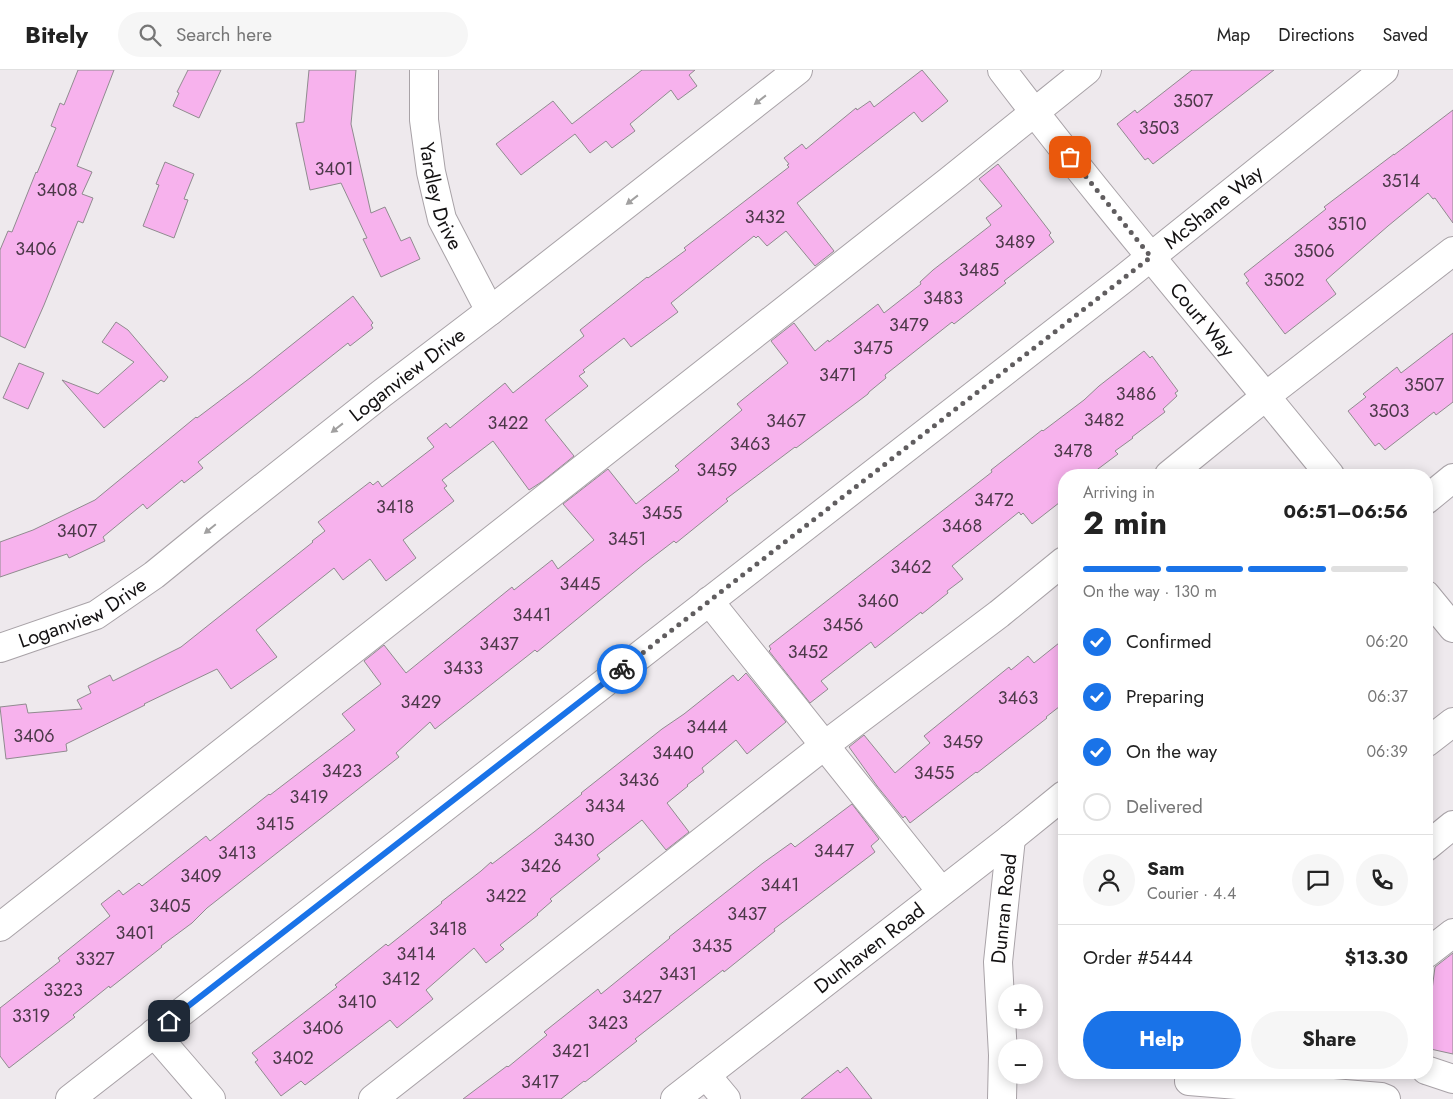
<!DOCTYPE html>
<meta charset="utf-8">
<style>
body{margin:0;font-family:Jost,sans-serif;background:#f6f6f6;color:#222;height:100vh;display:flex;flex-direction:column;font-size:19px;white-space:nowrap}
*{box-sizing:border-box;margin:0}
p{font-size:16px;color:#767676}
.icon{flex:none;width:28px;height:28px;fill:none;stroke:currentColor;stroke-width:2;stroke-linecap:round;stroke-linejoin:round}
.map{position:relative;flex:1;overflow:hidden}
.drawer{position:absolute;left:1058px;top:399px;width:375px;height:610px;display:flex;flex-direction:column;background:#fff;border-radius:20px;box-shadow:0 2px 12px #0003}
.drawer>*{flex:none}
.buttons{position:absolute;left:998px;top:914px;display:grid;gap:10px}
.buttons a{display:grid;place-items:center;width:45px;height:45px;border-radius:50%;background:#fff;box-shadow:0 2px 12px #0003;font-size:25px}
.pin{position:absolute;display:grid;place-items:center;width:42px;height:42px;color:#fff;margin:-21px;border-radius:10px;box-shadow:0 2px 8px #0006}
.courier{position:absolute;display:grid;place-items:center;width:50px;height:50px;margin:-25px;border:4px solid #1a73e8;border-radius:50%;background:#fff;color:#222;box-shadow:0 1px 6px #0007}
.summary em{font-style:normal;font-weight:700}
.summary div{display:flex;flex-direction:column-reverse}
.summary{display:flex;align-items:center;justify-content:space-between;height:85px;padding:0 25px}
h1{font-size:32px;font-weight:700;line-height:38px}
.bar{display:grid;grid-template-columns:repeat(4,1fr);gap:8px 5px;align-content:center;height:60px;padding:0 25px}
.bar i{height:6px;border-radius:4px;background:#e0e0e0}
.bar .selected{background:#1a73e8}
.bar p{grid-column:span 4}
.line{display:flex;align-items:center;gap:12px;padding:0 25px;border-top:1px solid #e0e0e0}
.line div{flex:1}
.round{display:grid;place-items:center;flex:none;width:52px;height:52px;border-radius:26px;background:#f6f6f6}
ol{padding:0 25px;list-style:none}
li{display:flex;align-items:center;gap:15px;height:55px}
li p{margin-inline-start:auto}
li .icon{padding:5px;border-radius:50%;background:#1a73e8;color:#fff;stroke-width:4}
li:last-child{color:#767676}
li i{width:28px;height:28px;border:2px solid #e0e0e0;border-radius:50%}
.cta{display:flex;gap:10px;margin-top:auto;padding:10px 25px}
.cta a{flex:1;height:58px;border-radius:30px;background:#1a73e8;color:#fff;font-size:20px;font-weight:700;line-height:58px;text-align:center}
.cta a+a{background:#f6f6f6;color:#222}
header{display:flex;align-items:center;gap:30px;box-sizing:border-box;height:70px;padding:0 25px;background:#fff;border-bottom:1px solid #e0e0e0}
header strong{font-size:24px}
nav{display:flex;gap:28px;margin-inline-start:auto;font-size:18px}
.search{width:350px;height:45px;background:#f6f6f6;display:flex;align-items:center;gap:12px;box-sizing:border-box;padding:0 18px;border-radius:28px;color:#767676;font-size:19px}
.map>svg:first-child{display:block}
.building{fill:#f7b2ed;stroke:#908b8f}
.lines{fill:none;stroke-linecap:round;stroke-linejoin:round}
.minor-casing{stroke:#a8a2a7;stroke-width:30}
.minor{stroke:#fff;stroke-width:28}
.oneway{fill:#a1a0a0}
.done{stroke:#605d5f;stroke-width:5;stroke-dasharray:0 9}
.route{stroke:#1a73e8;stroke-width:6}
.labels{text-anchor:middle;stroke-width:4.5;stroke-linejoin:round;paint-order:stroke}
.number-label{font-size:18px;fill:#4c3949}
.street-label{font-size:20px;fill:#131112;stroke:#fff}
</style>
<header>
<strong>Bitely</strong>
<div class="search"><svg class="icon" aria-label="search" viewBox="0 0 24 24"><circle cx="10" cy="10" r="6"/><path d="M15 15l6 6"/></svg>Search here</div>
<nav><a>Map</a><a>Directions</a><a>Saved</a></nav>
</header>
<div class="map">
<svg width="1453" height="1029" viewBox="0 0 1453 1029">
<rect width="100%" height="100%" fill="#eee9ed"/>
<!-- building -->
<path class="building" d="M78 0H114L77 96 92 102 82 124 93 128 83 153 78 151 44 235 25 278 0 266V180L8 161 12 162 36 102 37 103 56 58 51 56 60 33 64 35Z
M188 0H221L199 48 173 36 179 23 177 22Z
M309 0H356L351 54 371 143 385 137 401 171 410 167 420 189 381 207 363 169 367 168 341 113 310 120 296 53 304 52Z
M642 0H695L689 5 697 16 678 30 671 20 630 54 635 61 612 78 606 71 590 83 575 64 521 105 496 74 553 31 572 54Z
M922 0 948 31 922 52 914 42 797 133 834 181 815 196 786 161 767 176 758 166 756 168 754 166 671 233 678 242 631 277 624 268 583 300 585 302 579 306 588 316 545 350 574 386 543 411 529 420 493 371 442 410 447 416 444 418 454 431 403 470 416 488 386 511 370 489 343 510 334 498 256 560 277 587 231 619 217 599 144 634 145 635 66 674 67 681 6 689 0 637 26 634 28 643 82 639 77 630 91 623 88 616 110 605 113 611 181 577 313 472 312 471 325 461 318 452 370 412 373 415 378 411 382 417 434 377 427 368 446 353 450 358 505 313 513 323 584 266 580 260 647 207 648 208 686 180 684 178 789 97 787 95 789 94 784 88 802 74 806 79 856 38 857 40 870 31 874 37Z
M1192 0H1274L1153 94 1148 88 1145 90 1117 54 1135 40 1137 43Z
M1453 40V153L1435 128 1433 129 1428 123 1388 156 1326 210 1336 224 1285 264 1246 213 1249 211 1244 204 1326 139 1324 137 1394 84V85Z
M165 92 194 104 184 129 188 130 174 168 143 156 159 115 156 114Z
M998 94 1051 163 1049 165 1054 172 1004 211 1006 213 954 254 952 252 885 305 886 308 869 322 868 324 796 378 795 377 726 429 728 431 676 473 674 471 644 494 537 582 535 580 435 659 430 652 396 683 399 687 207 838 192 853 161 876 162 877 110 918 109 916 73 945 75 947 9 998 0 986V938L60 891 58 888 110 846 101 834 119 820 123 825 139 813 142 816 206 766 210 771 269 724 270 725 355 660 342 644 381 614 364 591 384 575 406 603 512 517 514 520 552 490 558 499 594 470 563 434 608 399 636 434 679 400 675 396 742 340 737 334 788 293 771 271 794 253 815 281 828 270 829 272 878 234 884 243 921 214 920 212 933 200 991 155 986 148 1002 136 979 109Z
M353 226 373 253 371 255 373 258 350 276 348 273 198 392 203 398 184 413 182 410 147 439 143 434 103 467 105 471 69 488 67 484 0 507V472L33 460 95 430 196 347 197 348 250 308Z
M116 252 128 260 168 307 164 312 161 310 104 358 62 310 98 324 134 292 102 272Z
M1453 263V332L1436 345 1434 342 1385 380 1379 373 1375 376 1348 341 1366 327 1363 324 1397 297 1401 303Z
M1144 281 1150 288 1152 286 1178 321 1175 323 1177 326 1163 339 1165 342 1132 367 1133 368 1115 381 1118 384 1090 405H1064V429L1032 454 1023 443 1021 445 1019 442 952 496 963 509 947 521 948 523 922 544 921 542 875 578 871 572 821 611 828 619 810 633 769 581 771 579 769 576 992 402 991 400 1042 360 1043 361 1084 330 1099 316Z
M19 293 44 303 28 339 3 328Z
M1064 569V633L1046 647 1047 648 977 703 976 702 910 753 905 746 903 748 877 716 849 677 864 665 895 703 930 673 924 666 1009 597 1011 600 1028 586 1034 593Z
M746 603 786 652 747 684 736 670 702 698 704 702 687 715 688 716 667 733 689 762 666 780 642 750 597 785 600 789 550 829 552 831 537 844 538 845 500 875 504 879 486 893 474 878 426 920 433 929 397 958 390 950 305 1015 301 1011 281 1026 255 992 258 990 252 983 337 917 335 915 386 874 388 876 442 833 441 832 481 801 491 792 492 794 534 762 582 724 581 723 662 659 684 644 733 605 738 611Z
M852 734 879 769 871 776 875 782 774 859 775 861 724 902 723 900 635 969 637 971 585 1012 584 1011 561 1029H463L507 996 508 997 547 965 544 962 598 919 601 924 670 868 669 867 763 793 791 773 795 777Z
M1453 883V984L1426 978V966L1435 897Z
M847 997 872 1029H801L838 1000 840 1003Z"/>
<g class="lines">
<!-- minor casing -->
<g class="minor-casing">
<g id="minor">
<path id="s1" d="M424 0V50L431 102 442 149 490 241"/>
<path id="s2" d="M1002 0C1107 138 1221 270 1330 405"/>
<path d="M1169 405 1266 326 1453 181"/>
<path d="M1426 430 1453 408"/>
<path d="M1426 525 1453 558"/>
<path d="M709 531 941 821"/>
<path id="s3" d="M0 578 96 545 154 505 213 457 381 324 490 241 798 0"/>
<path d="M1426 673 1453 652"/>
<path d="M1426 777 1453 755"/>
<path d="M0 857 949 111 1087 0"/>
<path d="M1426 884 1453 863"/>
<path d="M154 963 211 1029"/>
<path d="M1426 1000 1453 1009"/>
<path d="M706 1005 726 1029"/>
<path d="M1189 1011 1381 1027 1386 1029"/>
<path id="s4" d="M70 1029 1122 210 1384 0"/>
<path d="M373 1029 825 675 999 544 1064 491"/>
<path id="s5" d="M675 1029 1011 768 1064 725"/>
<path id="s6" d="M1002 1029 1003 985 998 892 1011 768"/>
</g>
</g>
<!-- minor -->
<use href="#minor" class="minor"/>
</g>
<!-- one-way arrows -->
<defs><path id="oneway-solid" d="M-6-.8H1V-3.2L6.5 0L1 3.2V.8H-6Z" transform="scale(1.25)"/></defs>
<g class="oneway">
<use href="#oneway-solid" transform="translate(760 30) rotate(142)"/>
<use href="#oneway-solid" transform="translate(632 130) rotate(142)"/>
<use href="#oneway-solid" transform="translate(337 358) rotate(142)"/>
<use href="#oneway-solid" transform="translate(210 459) rotate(141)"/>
</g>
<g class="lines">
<!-- done -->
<path class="done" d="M622 599 1151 187 1070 87"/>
<!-- route -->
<path class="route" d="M169 951 622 599"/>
</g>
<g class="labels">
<!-- number labels -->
<g class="number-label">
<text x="1193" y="37">3507</text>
<text x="1159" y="64">3503</text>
<text x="334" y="105">3401</text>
<text x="1401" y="117">3514</text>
<text x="57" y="126">3408</text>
<text x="765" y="153">3432</text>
<text x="1347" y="160">3510</text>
<text x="1015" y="178">3489</text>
<text x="36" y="185">3406</text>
<text x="1314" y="187">3506</text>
<text x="979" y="206">3485</text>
<text x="1284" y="216">3502</text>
<text x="943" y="234">3483</text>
<text x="909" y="261">3479</text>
<text x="873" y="284">3475</text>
<text x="838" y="311">3471</text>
<text x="1424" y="321">3507</text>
<text x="1136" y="330">3486</text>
<text x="1389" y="347">3503</text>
<text x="1104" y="356">3482</text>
<text x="786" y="357">3467</text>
<text x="508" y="359">3422</text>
<text x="750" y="380">3463</text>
<text x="1073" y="387">3478</text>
<text x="717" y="406">3459</text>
<text x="994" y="436">3472</text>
<text x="395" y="443">3418</text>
<text x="662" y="449">3455</text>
<text x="962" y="462">3468</text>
<text x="77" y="467">3407</text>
<text x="627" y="475">3451</text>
<text x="911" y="503">3462</text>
<text x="580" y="520">3445</text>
<text x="878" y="537">3460</text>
<text x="532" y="551">3441</text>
<text x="843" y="561">3456</text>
<text x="499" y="580">3437</text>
<text x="808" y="588">3452</text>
<text x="463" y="604">3433</text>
<text x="1018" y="634">3463</text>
<text x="421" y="638">3429</text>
<text x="707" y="663">3444</text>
<text x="34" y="672">3406</text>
<text x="963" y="678">3459</text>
<text x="673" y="689">3440</text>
<text x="342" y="707">3423</text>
<text x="934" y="709">3455</text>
<text x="639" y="716">3436</text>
<text x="309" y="733">3419</text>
<text x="605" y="742">3434</text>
<text x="275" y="760">3415</text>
<text x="574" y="776">3430</text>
<text x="834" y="787">3447</text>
<text x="237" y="789">3413</text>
<text x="541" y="802">3426</text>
<text x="201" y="812">3409</text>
<text x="780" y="821">3441</text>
<text x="506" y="832">3422</text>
<text x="170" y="842">3405</text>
<text x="747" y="850">3437</text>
<text x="448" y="865">3418</text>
<text x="135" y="869">3401</text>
<text x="712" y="882">3435</text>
<text x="416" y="890">3414</text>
<text x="95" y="895">3327</text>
<text x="678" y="910">3431</text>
<text x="401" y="915">3412</text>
<text x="63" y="926">3323</text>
<text x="642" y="933">3427</text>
<text x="357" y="938">3410</text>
<text x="31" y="952">3319</text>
<text x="608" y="959">3423</text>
<text x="323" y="964">3406</text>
<text x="571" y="987">3421</text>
<text x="293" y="994">3402</text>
<text x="540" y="1018">3417</text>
</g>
<!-- street labels -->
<g class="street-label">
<text dy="7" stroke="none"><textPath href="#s1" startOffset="128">Yardley Drive</textPath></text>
<text dy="7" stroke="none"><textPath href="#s4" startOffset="1450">McShane Way</textPath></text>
<text dy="7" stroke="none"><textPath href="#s2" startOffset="320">Court Way</textPath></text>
<text dy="7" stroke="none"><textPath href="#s3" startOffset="495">Loganview Drive</textPath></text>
<text dy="7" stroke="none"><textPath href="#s3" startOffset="90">Loganview Drive</textPath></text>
<text dy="7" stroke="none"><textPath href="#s6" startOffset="191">Dunran Road</textPath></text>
<text dy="7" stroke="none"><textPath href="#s5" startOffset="246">Dunhaven Road</textPath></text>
</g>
</g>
</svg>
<div class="buttons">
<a>+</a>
<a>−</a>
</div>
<div class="pin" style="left:1070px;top:87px;background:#ea580c"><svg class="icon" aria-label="bag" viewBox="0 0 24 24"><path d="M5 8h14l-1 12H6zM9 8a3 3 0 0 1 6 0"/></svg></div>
<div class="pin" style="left:169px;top:951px;background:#1f2937"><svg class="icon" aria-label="home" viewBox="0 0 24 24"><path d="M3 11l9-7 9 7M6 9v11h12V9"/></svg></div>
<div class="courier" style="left:622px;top:599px"><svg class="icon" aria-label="bike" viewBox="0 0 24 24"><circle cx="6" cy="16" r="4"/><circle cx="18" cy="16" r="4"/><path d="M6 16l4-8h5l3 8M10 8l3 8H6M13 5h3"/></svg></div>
<section class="drawer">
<div class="summary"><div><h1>2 min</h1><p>Arriving in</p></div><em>06:51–06:56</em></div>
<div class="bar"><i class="selected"></i><i class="selected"></i><i class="selected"></i><i></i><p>On the way · 130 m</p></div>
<ol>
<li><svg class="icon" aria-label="check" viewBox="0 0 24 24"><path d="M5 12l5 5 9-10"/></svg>Confirmed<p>06:20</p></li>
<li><svg class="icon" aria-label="check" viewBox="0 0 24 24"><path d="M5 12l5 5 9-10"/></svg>Preparing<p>06:37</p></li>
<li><svg class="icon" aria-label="check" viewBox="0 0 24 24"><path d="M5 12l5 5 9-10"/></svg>On the way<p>06:39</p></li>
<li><i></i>Delivered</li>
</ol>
<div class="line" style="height:90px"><a class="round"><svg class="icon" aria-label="person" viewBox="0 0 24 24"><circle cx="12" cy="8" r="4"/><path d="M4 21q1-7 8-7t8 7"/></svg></a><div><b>Sam</b><p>Courier · 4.4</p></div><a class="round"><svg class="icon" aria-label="chat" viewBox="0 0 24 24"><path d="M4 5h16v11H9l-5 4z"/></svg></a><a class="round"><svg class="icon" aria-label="phone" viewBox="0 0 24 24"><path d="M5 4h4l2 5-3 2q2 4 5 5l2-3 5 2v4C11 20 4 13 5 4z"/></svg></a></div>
<div class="line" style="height:65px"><div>Order #5444</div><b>$13.30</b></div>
<div class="cta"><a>Help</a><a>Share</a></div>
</section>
</div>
